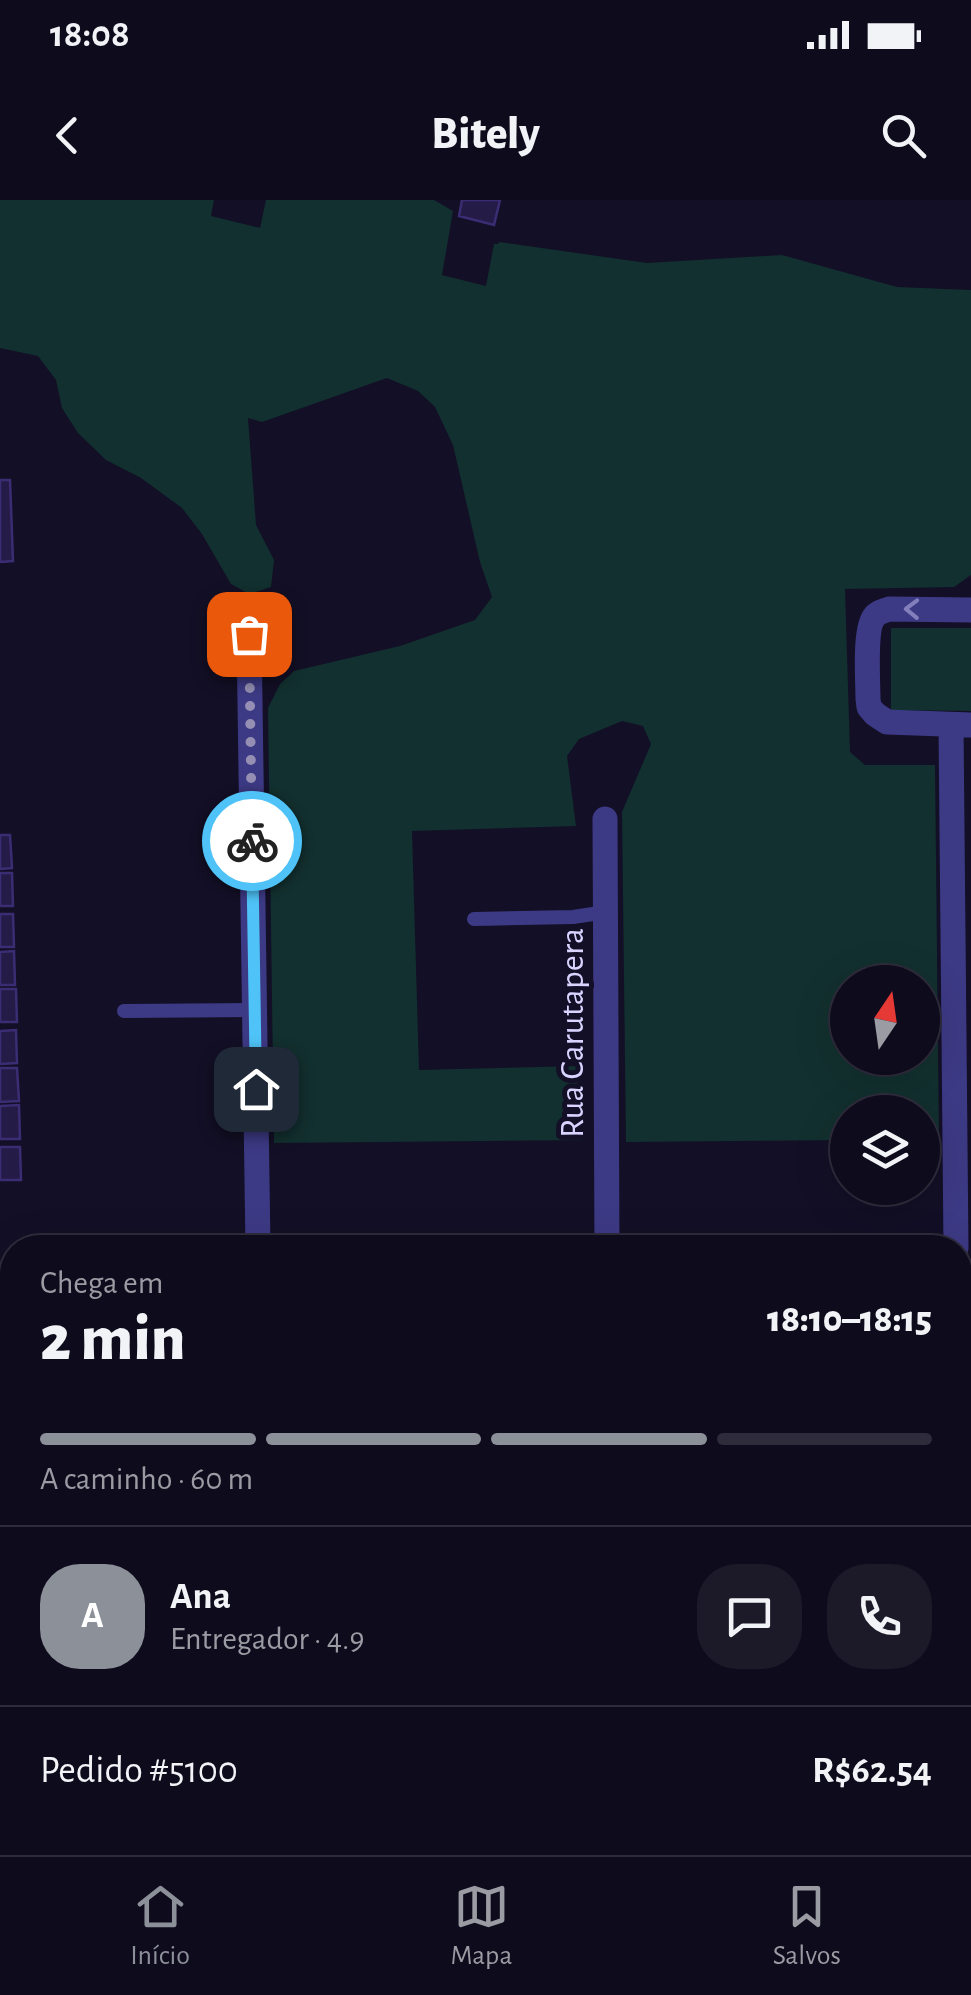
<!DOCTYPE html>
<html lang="pt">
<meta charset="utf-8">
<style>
body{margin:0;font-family:"Alegreya Sans",sans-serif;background:#1c1929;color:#f1f3f6;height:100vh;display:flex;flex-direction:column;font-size:38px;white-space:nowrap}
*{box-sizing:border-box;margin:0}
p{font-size:32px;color:#9b9ba3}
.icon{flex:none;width:55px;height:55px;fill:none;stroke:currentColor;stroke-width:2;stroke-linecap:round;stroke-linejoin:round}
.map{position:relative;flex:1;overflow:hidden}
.panel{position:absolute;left:0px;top:1035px;width:972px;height:620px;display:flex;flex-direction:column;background:#0e0b1c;border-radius:40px 40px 0 0;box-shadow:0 10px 40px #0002,0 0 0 2px #2e2b3b}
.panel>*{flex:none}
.needle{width:65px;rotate:13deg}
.controls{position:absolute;left:830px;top:765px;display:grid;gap:20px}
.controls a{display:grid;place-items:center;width:110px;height:110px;border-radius:50%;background:#0e0b1c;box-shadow:0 10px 40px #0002,0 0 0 2px #2e2b3b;font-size:50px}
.pin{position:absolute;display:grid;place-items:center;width:85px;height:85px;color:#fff;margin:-42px;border-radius:20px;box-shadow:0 5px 15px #0006}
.courier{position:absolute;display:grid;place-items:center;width:100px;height:100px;margin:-50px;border:8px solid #4fc3f7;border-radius:50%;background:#fff;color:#222;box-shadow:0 2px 12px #0007}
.headline em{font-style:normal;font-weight:800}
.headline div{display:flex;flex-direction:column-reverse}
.headline{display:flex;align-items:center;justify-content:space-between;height:170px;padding:0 40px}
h1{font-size:65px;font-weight:800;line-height:75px}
.bar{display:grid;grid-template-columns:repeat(4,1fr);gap:15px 10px;align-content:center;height:120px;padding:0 40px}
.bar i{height:12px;border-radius:8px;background:#2e2b3b}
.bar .active{background:#8c9099}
.bar p{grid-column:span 4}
.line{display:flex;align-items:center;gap:25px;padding:0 40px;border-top:2px solid #2e2b3b}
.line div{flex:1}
.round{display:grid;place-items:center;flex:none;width:105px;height:105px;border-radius:40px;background:#1c1929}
.status{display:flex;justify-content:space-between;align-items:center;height:70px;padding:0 50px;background:#0e0b1c;direction:ltr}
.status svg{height:28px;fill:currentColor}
header{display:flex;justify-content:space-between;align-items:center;height:130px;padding:0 40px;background:#0e0b1c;font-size:45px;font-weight:800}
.dock{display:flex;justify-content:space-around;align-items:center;height:140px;border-top:2px solid #2e2b3b;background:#0e0b1c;font-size:28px;color:#9b9ba3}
.dock a{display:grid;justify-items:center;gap:5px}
.dock .active{color:#8c9099}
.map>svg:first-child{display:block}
.green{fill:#12302f;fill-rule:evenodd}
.building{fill:#241b47;stroke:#3b2d73;stroke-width:2.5}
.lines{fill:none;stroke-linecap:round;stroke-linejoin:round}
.service{stroke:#3d3a85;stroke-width:14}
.minor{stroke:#3d3a85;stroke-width:25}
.tertiary{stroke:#3d3a85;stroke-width:25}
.oneway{stroke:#837fbc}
.done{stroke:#948fb3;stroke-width:10;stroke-dasharray:0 18}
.route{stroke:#4fc3f7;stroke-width:12}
.labels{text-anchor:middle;stroke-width:10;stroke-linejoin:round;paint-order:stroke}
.street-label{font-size:35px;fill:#d9d4ff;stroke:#130f26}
</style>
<div class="status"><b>18:08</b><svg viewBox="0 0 49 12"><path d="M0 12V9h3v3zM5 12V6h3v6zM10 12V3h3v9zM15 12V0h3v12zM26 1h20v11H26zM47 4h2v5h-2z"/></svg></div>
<header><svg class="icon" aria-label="back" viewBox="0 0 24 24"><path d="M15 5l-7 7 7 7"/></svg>Bitely<svg class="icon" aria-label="search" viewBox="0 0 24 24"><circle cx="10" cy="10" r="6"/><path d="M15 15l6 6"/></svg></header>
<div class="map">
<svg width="971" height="1655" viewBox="0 0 971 1655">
<rect width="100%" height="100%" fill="#130f26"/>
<!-- green -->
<path class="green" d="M0 0H214L211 16 260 28 266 0H434L453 11 442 75 486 86 494 44H498L499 42 647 63 782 55 897 87 971 90V375L954 387 845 389 850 552 865 565H935L939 939H923L922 912H848L847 940 626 942 622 612 651 544 643 526 622 521 579 539 567 556 576 626 412 631 419 870 582 866V940L274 943 268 508 280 484 294 471 400 446 475 420 492 397 480 362 453 245 435 207 418 191 387 178 262 222 248 218 256 325 274 360 271 387 249 394 231 384 202 334 182 308 141 278 106 260 78 233 62 208 56 180 38 156 0 148ZM848 782H922V858H848Z
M891 428H971V511L891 510Z
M766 1642 930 1643V1655H711L725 1648Z"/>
<!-- building -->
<path class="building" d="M462 0H500L494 25 459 16Z
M0 280H10L13 361 0 362Z
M0 635H10L12 668 0 669Z
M0 673H12L13 706H0Z
M0 714H13L14 747H0Z
M14 751 15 785H0V752Z
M0 789H16L17 822H0Z
M16 830 17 863 0 864V831Z
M0 868H17L19 901 0 902Z
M19 905 20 939H0V906Z
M0 947H20L21 980H0Z"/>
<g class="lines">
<!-- service -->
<path class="service" d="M474 719 573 717 606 712
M124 811 255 810"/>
<!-- minor -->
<path class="minor" d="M971 410 889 409C884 411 878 412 875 416 864 427 868 482 868 499L869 507 875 514 887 522 971 525
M249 434 258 1048
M951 525 956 1048
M605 619 607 1048
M960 1201H971
M0 1220H12
M960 1224H971
M0 1244H12
M527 1642V1655"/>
<!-- tertiary -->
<path class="tertiary" d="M960 1575H971
M0 1593H12"/>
</g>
<!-- one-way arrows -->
<defs><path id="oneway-chevron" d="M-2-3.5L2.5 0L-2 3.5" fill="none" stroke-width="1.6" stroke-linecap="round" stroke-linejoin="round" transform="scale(2.5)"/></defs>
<use class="oneway" href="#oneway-chevron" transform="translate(912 409) rotate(-179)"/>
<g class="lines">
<!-- done -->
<path class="done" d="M249 434 252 641"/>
<!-- route -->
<path class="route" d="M252 641 256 889"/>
</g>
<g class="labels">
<!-- street labels -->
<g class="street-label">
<text transform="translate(571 833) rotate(-90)" y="12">Rua Carutapera</text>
</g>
</g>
</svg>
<div class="controls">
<a><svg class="needle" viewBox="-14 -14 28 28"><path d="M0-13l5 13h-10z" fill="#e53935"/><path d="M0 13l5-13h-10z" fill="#9b9ba3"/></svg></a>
<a><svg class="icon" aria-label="layers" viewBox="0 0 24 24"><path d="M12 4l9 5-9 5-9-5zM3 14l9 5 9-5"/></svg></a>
</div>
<div class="pin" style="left:249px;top:434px;background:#ea580c"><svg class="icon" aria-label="bag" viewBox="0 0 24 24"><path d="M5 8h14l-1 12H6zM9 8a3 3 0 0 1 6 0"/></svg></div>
<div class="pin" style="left:256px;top:889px;background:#1f2937"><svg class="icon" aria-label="home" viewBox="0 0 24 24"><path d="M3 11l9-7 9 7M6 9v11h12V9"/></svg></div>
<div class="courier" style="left:252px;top:641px"><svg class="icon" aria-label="bike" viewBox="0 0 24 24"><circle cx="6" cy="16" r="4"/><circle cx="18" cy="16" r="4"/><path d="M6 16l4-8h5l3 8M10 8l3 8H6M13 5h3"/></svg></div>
<section class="panel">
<div class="headline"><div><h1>2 min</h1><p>Chega em</p></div><em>18:10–18:15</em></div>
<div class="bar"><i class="active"></i><i class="active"></i><i class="active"></i><i></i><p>A caminho · 60 m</p></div>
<div class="line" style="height:180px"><b class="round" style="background:#8c9099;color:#fff">A</b><div><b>Ana</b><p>Entregador · 4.9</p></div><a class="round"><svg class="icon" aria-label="chat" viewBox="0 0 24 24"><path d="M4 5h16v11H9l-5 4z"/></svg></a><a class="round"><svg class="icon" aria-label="phone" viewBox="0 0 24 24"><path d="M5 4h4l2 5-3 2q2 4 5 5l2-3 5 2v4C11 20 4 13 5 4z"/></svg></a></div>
<div class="line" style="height:130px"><div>Pedido #5100</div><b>R$62.54</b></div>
</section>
</div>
<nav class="dock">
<a class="active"><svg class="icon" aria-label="home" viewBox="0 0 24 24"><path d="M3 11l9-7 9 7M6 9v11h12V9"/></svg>Início</a>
<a><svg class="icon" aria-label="map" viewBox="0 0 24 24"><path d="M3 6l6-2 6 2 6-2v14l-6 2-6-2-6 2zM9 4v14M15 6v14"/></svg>Mapa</a>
<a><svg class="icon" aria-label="saved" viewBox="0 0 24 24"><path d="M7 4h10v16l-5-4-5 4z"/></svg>Salvos</a>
</nav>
